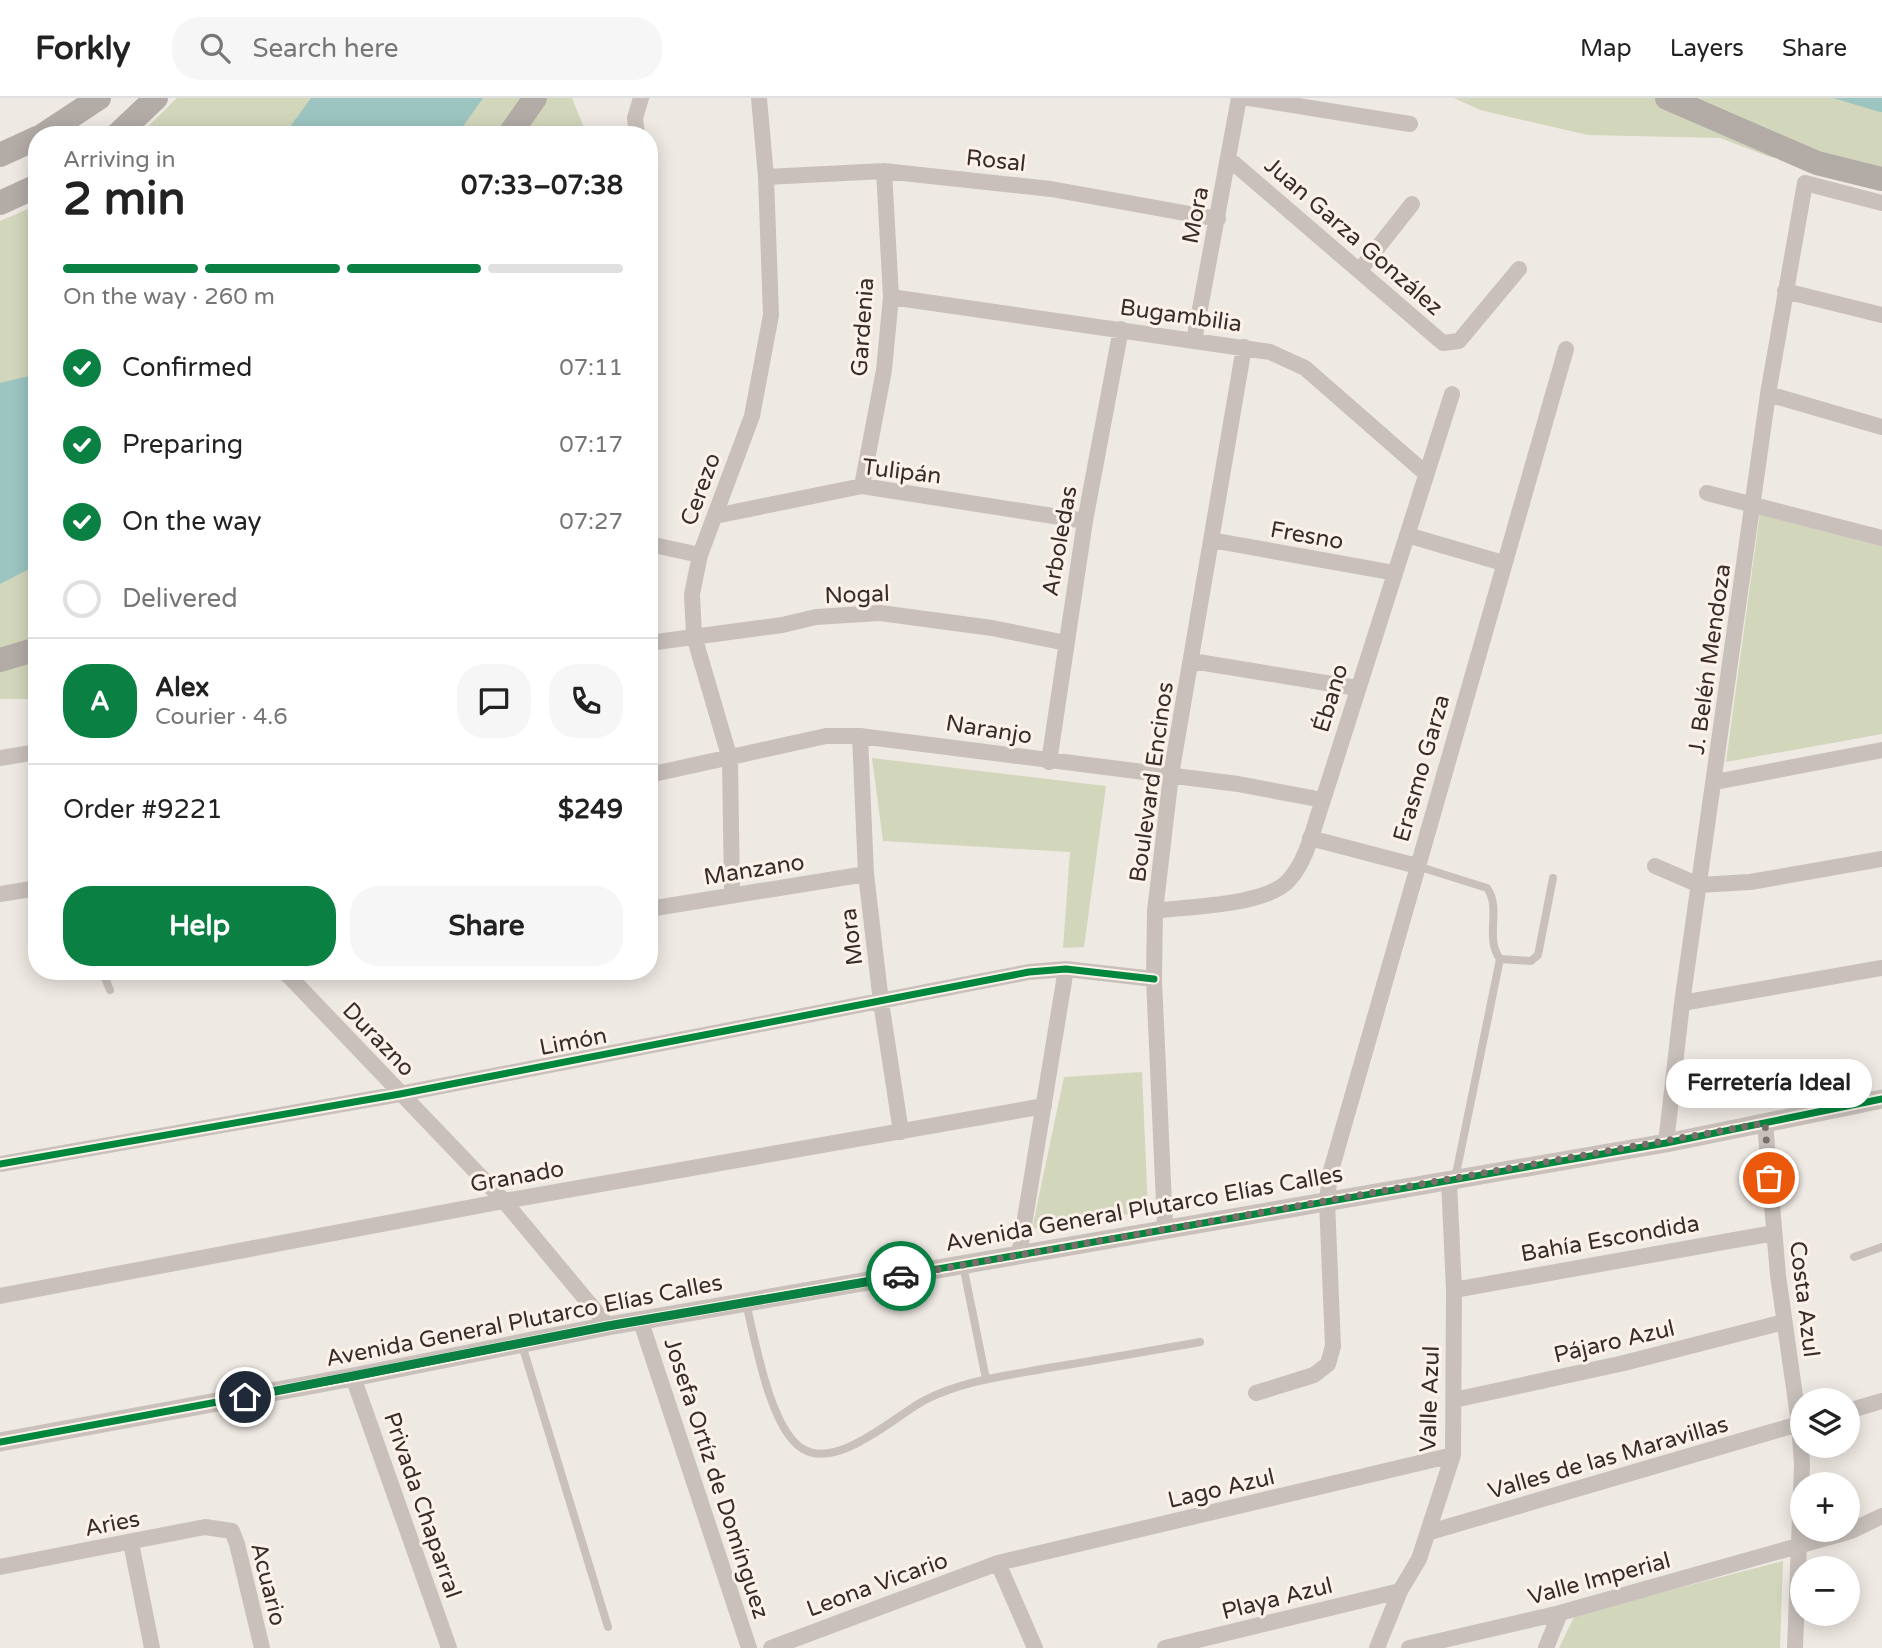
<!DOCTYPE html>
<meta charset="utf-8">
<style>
body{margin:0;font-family:"Varela Round",sans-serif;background:#f6f6f6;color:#222;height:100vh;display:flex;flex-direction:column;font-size:26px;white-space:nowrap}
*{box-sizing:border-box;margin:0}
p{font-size:23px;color:#767676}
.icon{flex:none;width:38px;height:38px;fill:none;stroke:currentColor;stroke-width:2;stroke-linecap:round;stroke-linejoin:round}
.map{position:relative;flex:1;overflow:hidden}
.details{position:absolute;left:28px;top:28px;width:630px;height:854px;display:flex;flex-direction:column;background:#fff;border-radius:28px;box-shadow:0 4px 18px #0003}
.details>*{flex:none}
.controls{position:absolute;left:1790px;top:1290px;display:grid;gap:14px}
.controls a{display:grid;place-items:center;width:70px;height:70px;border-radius:50%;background:#fff;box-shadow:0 4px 18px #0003;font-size:35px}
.pin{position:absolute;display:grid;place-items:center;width:60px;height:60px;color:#fff;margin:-30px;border:4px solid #fff;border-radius:50%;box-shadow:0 2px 7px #0007}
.courier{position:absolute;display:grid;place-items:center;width:70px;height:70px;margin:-35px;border:5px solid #0b8043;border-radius:50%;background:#fff;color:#222;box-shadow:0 2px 9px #0007}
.bubble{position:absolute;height:49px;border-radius:24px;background:#fff;box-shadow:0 4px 18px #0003;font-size:23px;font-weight:700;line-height:49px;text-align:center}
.head em{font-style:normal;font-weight:700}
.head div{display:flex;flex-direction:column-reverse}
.head{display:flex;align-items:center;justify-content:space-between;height:119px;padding:0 35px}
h1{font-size:46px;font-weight:700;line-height:52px}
.bar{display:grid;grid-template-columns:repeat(4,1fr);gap:10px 7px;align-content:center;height:84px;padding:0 35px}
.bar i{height:9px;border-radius:5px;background:#e0e0e0}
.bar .active{background:#0b8043}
.bar p{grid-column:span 4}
.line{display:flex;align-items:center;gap:18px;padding:0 35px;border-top:2px solid #e0e0e0}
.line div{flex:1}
.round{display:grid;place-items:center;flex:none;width:74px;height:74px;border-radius:28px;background:#f6f6f6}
ol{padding:0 35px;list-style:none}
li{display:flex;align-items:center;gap:21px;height:77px}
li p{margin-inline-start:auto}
li .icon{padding:7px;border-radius:50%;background:#0b8043;color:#fff;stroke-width:4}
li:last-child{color:#767676}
li i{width:38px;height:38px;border:4px solid #e0e0e0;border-radius:50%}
.button{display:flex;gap:14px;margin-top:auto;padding:14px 35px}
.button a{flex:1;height:80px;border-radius:28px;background:#0b8043;color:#fff;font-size:28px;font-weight:700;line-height:80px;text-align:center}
.button a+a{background:#f6f6f6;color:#222}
header{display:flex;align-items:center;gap:42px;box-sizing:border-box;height:98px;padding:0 35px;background:#fff;border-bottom:2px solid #e0e0e0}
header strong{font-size:33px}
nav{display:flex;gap:38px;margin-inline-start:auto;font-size:24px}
.search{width:490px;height:63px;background:#f6f6f6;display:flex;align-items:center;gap:18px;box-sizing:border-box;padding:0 24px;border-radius:28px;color:#767676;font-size:26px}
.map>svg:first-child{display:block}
.green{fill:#d2d6bb}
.water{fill:#9cc5c1}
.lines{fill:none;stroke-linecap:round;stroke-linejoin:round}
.service{stroke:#c9c0bb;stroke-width:8}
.minor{stroke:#c9c0bb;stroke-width:16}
.tertiary{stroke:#c9c0bb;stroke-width:19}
.trunk{stroke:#b3aba6;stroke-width:24}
.cycleway-casing{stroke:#fcf2ea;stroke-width:11}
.cycleway{stroke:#00873e;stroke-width:7}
.done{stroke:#796e69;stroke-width:7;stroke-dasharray:0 12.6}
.route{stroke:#0b8043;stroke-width:9}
.labels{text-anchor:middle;stroke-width:6;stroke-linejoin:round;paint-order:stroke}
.street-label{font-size:23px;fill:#3a2c28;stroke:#fcf2ea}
</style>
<header>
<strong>Forkly</strong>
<div class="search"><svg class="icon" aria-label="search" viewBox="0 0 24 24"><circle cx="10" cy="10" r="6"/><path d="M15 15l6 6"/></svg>Search here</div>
<nav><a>Map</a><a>Layers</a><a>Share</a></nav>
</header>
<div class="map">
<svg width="1882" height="1550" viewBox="0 0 1882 1550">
<rect width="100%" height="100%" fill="#efe9e3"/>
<!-- green -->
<path class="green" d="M177 0H572L587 37H139Z
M1454 0H1882V79L1840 67 1770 59 1720 40 1588 37 1480 12Z
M37 107V601H0V123Z
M1760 414 1882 445V636L1726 664Z
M872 660 1106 688 1084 849 1063 850 1070 754 883 743Z
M1142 974 1148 1113 1032 1131 1064 979Z
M1783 1463 1780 1550H1559L1575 1517Z"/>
<!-- water -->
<path class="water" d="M311 0H483L457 37H284Z
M1833 0H1882V14H1880Z
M37 276V467L0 486V285Z"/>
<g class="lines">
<!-- service -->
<path class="service" d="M1417 768 1487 790C1502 811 1484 839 1500 861L1531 863 1538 857 1553 780
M102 873 110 892
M1455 1081 1500 861
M1854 1159 1882 1149
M963 1167 986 1281
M746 1205C755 1241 770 1332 803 1351 838 1372 895 1318 925 1302 964 1282 1006 1278 1048 1270 1099 1262 1149 1253 1200 1244
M522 1247 608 1529"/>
<!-- minor -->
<path class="minor" d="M1249 0 1410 26
M637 37 635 20 641 0
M1229 61 1443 245 1459 243 1519 171
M766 79 884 73 1051 91 1218 121
M649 169V224
M1360 172 1412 106
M1785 193 1882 217
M891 199 1270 254 1305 270 1424 374
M1194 243 1239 0
M1768 296 1882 329
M862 388 884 272 891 199 884 73
M1707 395 1882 440
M715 418 862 388 1085 423
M1407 437 1503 465
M1211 442 1395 475
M649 446 700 457
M649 545 782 527 816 519 880 515 992 530 1066 545
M1192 563 1357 590
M860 638 866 776 881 904 901 1034
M0 660 37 654
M1049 664 1085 423 1121 231
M649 677 826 638H860L1238 686 1323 702
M1715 684 1882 652
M1310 740 1417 768
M1655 768 1699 787 1750 784 1882 761
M0 796 37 790
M732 796 730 661 694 538 692 496 700 457 752 318 771 217 766 79 759 0
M649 811 866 776
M1155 813C1189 808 1266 808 1289 782 1308 761 1314 727 1323 702L1452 296
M284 873 504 1103 608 1228
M287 877 309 873
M1682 905 1882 870
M1765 1025 1778 1177 1799 1326 1802 1366 1795 1550
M1666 1045 1682 905 1768 296 1805 85 1882 105
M0 1066 400 996 1029 874 1066 871 1154 881
M1165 1129 1154 881 1155 813 1171 677 1244 249
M1019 1157 1066 871
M1454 1192 1774 1135
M0 1198 504 1103 1044 1008
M641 1224 749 1550
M353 1279 449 1550
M1256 1295 1314 1277 1328 1266 1333 1248 1327 1103 1330 1076 1566 251
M1454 1302 1624 1265 1784 1224
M1848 1313 1882 1303
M1430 1434 1802 1325
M131 1445 152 1550
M998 1465 1035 1550
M0 1469 205 1429 232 1433 237 1446 262 1550
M771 1550 998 1465 1453 1357
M1165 1550 1400 1493
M1377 1550 1400 1493 1419 1461 1453 1357 1454 1192 1449 1082
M1409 1550 1560 1515 1851 1433 1882 1418
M1546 1550 1560 1515"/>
<!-- tertiary -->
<path class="tertiary" d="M0 1344 353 1279 608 1228 1666 1045 1882 1001"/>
<!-- trunk -->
<path class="trunk" d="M1667 0 1817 65 1882 81
M43 37 99 0
M117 37 156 0
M509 37 535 0
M0 57 37 40
M0 105 37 88
M0 562 37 551"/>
<!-- cycleway casing -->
<g class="cycleway-casing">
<path id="cycleway" d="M0 1066 400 996 1029 874 1066 871 1154 881
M0 1344 353 1279 608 1228 1666 1045 1882 1001"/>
</g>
<!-- cycleway -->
<use href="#cycleway" class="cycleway"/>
</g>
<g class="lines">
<!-- done -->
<path class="done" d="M901 1178 1765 1025 1769 1080"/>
<!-- route -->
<path class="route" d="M245 1299 608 1228 901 1178"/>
</g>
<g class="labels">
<!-- street labels -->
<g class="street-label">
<text transform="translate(996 62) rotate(6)" y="8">Rosal</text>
<text transform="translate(1195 117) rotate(-79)" y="8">Mora</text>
<text transform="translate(1354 138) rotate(41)" y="8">Juan Garza González</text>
<text transform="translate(1181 217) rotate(8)" y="8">Bugambilia</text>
<text transform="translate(862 229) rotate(-86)" y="8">Gardenia</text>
<text transform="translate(902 373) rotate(7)" y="8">Tulipán</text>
<text transform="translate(700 391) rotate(-70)" y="8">Cerezo</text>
<text transform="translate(1307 437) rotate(10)" y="8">Fresno</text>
<text transform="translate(1059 443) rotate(-80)" y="8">Arboledas</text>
<text transform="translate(857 496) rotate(-2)" y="8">Nogal</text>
<text transform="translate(1709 561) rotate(-82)" y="8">J. Belén Mendoza</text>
<text transform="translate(1330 600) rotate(-73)" y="8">Ébano</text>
<text transform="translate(989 631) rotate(9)" y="8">Naranjo</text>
<text transform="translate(1421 670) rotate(-74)" y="8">Erasmo Garza</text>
<text transform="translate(1151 684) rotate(-82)" y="8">Boulevard Encinos</text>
<text transform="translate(754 771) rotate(-9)" y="8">Manzano</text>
<text transform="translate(851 839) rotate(-97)" y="8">Mora</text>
<text transform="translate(379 941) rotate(46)" y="8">Durazno</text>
<text transform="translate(573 943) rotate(-11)" y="8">Limón</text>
<text transform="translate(517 1078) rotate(-10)" y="8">Granado</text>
<text transform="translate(1144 1110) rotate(-10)" y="8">Avenida General Plutarco Elías Calles</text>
<text transform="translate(1610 1140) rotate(-10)" y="8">Bahía Escondida</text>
<text transform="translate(1805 1201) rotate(83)" y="8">Costa Azul</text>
<text transform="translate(524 1222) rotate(-11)" y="8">Avenida General Plutarco Elías Calles</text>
<text transform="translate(1614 1243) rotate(-13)" y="8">Pájaro Azul</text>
<text transform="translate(1429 1301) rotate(-88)" y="8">Valle Azul</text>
<text transform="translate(1608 1359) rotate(-16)" y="8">Valles de las Maravillas</text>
<text transform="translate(717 1380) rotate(72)" y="8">Josefa Ortíz de Domínguez</text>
<text transform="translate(1221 1390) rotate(-13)" y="8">Lago Azul</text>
<text transform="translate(423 1407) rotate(71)" y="8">Privada Chaparral</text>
<text transform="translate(112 1425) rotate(-11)" y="8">Aries</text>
<text transform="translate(1599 1480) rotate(-15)" y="8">Valle Imperial</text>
<text transform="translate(269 1486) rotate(76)" y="8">Acuario</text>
<text transform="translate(877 1486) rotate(-20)" y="8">Leona Vicario</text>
<text transform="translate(1277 1500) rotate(-14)" y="8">Playa Azul</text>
</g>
</g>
</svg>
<div class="controls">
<a><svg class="icon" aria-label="layers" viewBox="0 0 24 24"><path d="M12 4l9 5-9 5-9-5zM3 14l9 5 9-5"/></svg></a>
<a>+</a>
<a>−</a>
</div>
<div class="pin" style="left:1769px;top:1080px;background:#ea580c"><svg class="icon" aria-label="bag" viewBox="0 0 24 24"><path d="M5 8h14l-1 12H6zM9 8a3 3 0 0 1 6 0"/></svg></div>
<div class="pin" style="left:245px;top:1299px;background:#1f2937"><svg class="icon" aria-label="home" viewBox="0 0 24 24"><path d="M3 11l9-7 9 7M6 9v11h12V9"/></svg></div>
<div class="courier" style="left:901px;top:1178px"><svg class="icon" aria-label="car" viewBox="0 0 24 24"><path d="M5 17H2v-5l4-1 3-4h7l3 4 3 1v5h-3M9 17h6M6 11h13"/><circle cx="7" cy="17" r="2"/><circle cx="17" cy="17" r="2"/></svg></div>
<div class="bubble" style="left:1666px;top:961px;width:206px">Ferretería Ideal</div>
<section class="details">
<div class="head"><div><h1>2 min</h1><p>Arriving in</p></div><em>07:33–07:38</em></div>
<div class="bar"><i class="active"></i><i class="active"></i><i class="active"></i><i></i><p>On the way · 260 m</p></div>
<ol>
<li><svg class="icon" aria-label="check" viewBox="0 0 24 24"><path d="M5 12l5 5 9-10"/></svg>Confirmed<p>07:11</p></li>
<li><svg class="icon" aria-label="check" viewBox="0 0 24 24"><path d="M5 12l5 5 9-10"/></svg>Preparing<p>07:17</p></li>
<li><svg class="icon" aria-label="check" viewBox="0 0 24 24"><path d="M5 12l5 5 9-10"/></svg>On the way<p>07:27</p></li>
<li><i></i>Delivered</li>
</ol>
<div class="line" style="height:126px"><b class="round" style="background:#0b8043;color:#fff">A</b><div><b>Alex</b><p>Courier · 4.6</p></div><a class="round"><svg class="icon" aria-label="chat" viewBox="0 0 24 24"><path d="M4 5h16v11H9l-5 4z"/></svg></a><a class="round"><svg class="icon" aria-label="phone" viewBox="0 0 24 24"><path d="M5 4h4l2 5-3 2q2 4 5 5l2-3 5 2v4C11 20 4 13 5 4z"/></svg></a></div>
<div class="line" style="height:91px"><div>Order #9221</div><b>$249</b></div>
<div class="button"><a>Help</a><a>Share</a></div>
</section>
</div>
